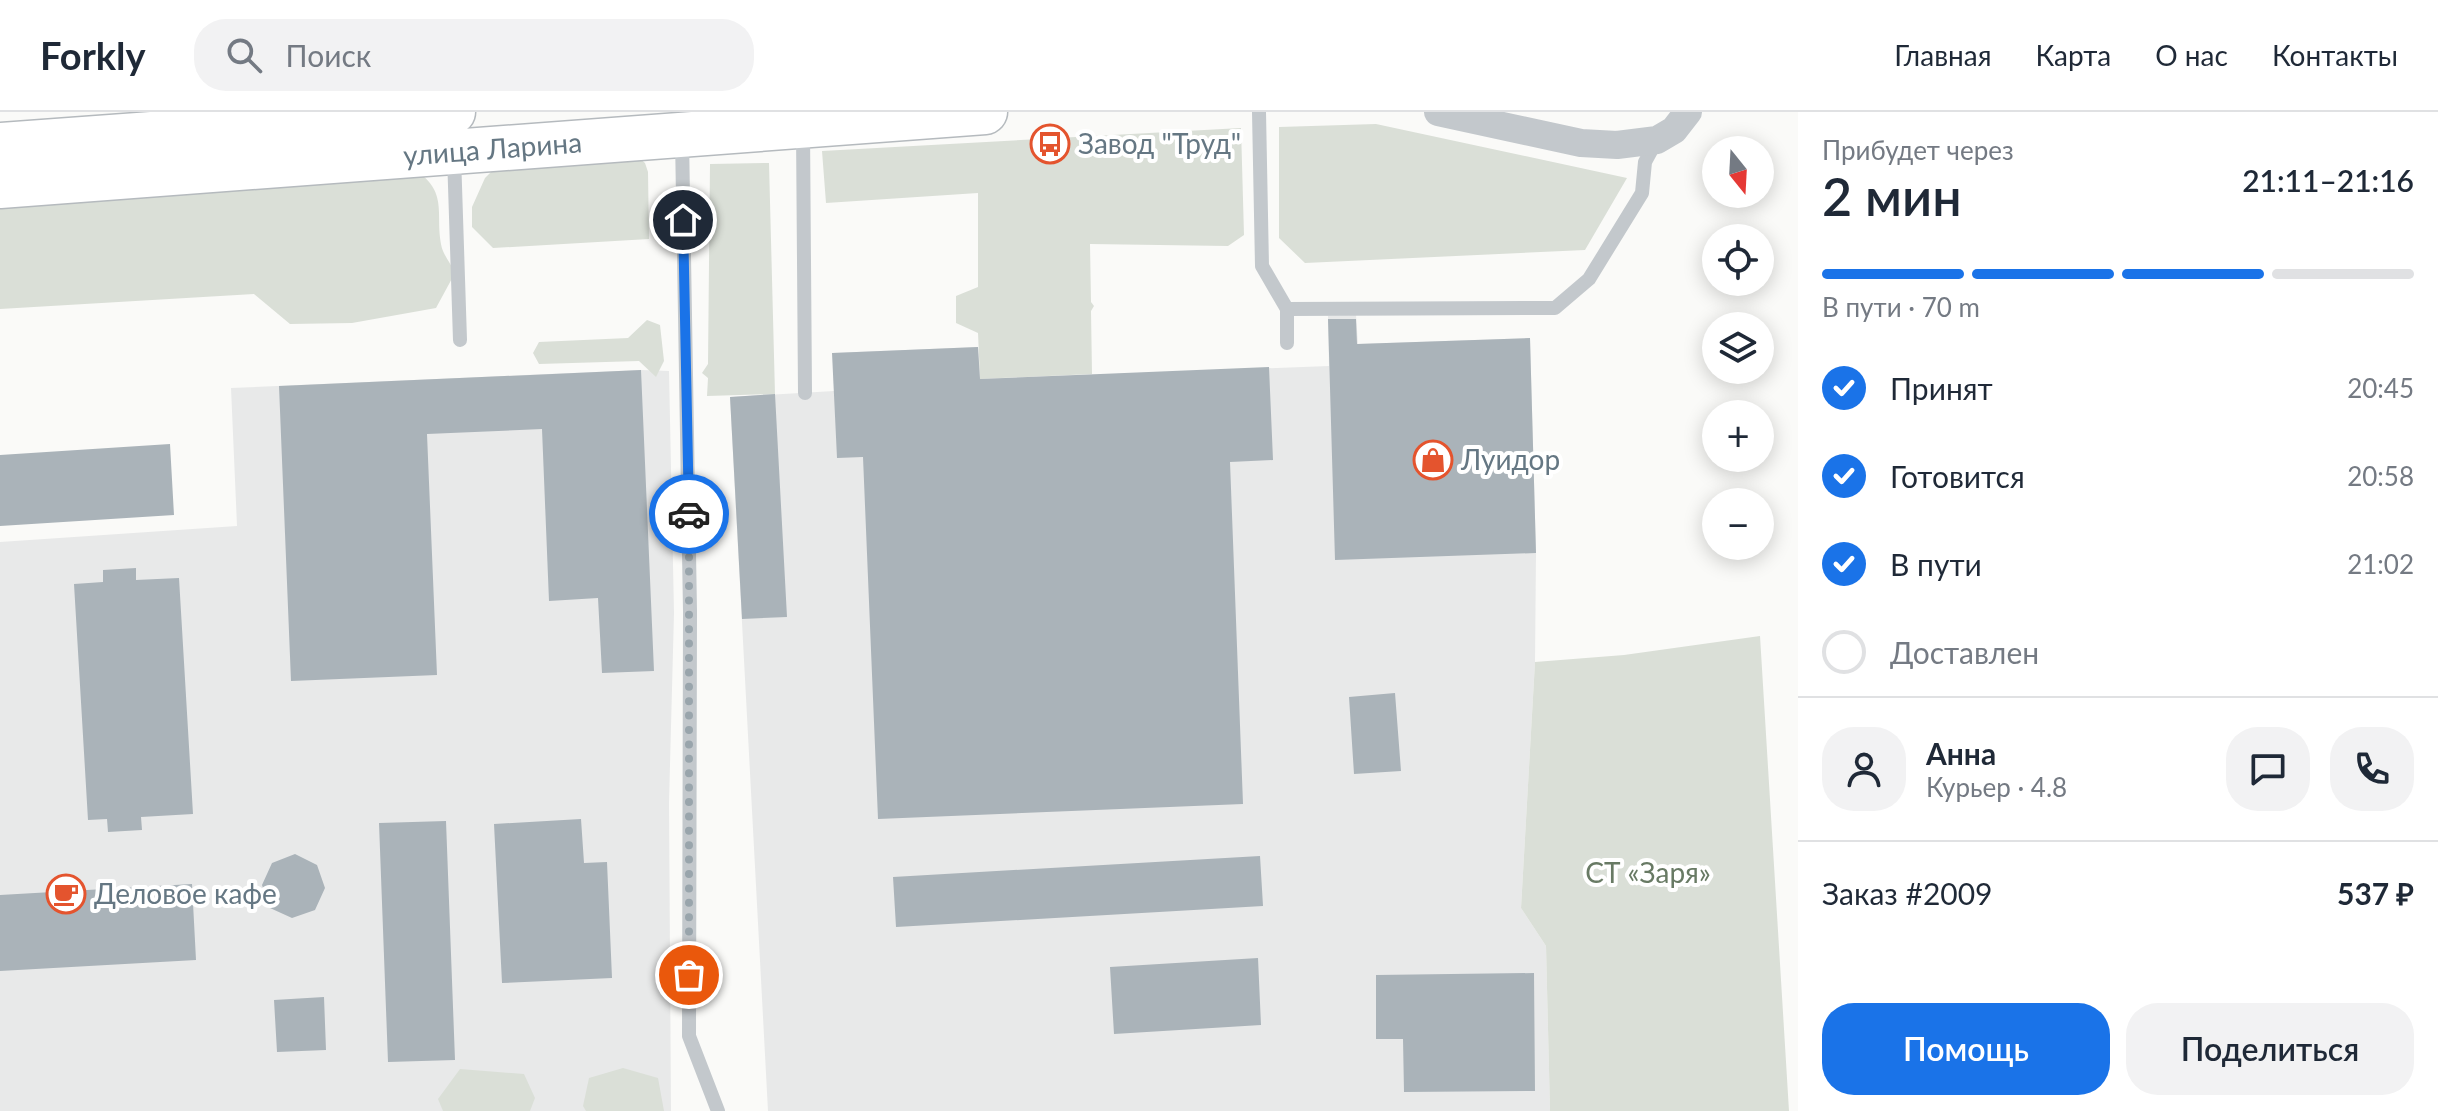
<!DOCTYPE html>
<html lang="ru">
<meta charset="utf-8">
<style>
body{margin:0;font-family:Lato,sans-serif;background:#f2f2f3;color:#1f2937;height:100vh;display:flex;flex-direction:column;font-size:30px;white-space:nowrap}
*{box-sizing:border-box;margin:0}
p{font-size:26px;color:#747a83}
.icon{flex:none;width:44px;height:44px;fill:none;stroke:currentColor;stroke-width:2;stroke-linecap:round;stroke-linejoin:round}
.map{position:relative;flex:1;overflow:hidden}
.panel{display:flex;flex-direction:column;background:#fff;width:640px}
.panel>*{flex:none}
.needle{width:52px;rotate:162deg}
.buttons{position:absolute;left:1702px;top:24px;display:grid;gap:16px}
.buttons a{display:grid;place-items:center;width:72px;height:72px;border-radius:50%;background:#fff;box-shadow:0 4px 20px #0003;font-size:40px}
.pin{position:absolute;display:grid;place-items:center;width:68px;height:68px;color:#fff;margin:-34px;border:4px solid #fff;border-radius:50%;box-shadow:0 2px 8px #0007}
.courier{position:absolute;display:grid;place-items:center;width:80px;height:80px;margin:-40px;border:6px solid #1a73e8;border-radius:50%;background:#fff;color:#222;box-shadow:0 2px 10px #0007}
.head em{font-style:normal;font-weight:600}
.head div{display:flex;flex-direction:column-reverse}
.head{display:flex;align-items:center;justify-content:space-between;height:136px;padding:0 24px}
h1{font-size:52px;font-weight:600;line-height:60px}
.bar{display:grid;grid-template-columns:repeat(4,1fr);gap:12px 8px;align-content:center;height:96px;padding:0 24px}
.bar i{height:10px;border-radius:6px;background:#e0e1e3}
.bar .active{background:#1a73e8}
.bar p{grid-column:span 4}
.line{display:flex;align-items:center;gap:20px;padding:0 24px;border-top:2px solid #e0e1e3}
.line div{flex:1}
.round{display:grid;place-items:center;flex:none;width:84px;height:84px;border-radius:32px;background:#f2f2f3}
ol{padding:0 24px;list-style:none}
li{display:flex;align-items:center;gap:24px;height:88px}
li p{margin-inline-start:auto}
li .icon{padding:8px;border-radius:50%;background:#1a73e8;color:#fff;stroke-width:4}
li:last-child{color:#747a83}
li i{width:44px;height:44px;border:4px solid #e0e1e3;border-radius:50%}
.action{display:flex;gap:16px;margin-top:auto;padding:16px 24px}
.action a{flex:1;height:92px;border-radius:32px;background:#1a73e8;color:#fff;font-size:32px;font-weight:600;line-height:92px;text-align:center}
.action a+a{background:#f2f2f3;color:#1f2937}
header{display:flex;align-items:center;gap:48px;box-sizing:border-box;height:112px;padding:0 40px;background:#fff;border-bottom:2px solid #e0e1e3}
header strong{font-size:38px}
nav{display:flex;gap:44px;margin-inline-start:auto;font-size:28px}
.search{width:560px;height:72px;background:#f2f2f3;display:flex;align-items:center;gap:20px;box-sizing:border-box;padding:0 28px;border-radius:32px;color:#747a83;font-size:30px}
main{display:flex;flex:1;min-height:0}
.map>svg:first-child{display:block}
.built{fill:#e8e9e9}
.green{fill:#dadfd7}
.building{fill:#aab3b9}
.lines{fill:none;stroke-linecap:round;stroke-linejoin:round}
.primary-casing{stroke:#b5babe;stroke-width:47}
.lane{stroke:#c3c8cc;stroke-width:14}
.street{stroke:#c3c8cc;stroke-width:28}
.primary{stroke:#fff;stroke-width:44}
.done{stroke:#99a5ac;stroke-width:8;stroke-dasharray:0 14.4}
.route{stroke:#1a73e8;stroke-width:10}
.labels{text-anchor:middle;stroke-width:8;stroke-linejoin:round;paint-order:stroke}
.poi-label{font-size:28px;fill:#657783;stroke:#fff;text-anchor:start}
.street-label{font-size:28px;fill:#657783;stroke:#fff}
.park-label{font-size:28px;fill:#687a64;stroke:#fff}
</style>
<header>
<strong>Forkly</strong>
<div class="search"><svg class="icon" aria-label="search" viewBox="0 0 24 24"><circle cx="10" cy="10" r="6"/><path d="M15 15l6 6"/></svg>Поиск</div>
<nav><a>Главная</a><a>Карта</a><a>О нас</a><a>Контакты</a></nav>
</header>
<main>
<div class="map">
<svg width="1798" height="999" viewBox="0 0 1798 999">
<rect width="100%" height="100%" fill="#fafaf8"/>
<!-- built -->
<path class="built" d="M1356 203 1358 232 1530 226 1536 441 1535 550 1521 796 1546 834 1550 999H768L730 285 834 279 833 241 978 235 980 267 1329 254 1328 204Z
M641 258 669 259 674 501 669 691 671 999H0V430L237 414 231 276Z"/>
<!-- green -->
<path class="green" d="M1376 12 1627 66 1585 138 1305 151 1279 126V15Z
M1241 16 1244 123 1228 134 1090 132 1091 190 1094 194 1091 199 1092 262 980 267 978 221 956 211V184L978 175V81L826 91 822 39Z
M638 45 645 51 648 60 649 127 493 136 472 115V95L485 66 496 55Z
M769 51 775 282 707 284 708 266 702 261 708 252 710 52Z
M415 58C451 81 433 106 443 139 446 146 452 154 455 161L436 196 352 211 290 212 254 182 0 197V93Z
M647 208 660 213 664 249 656 265 639 249 539 252 533 241 539 230 628 226Z
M1760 524 1789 999H1550L1546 834 1521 796 1535 550 1624 543Z
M623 956 658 966 664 999H586L583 994 589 966Z
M460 957 524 962 535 986 530 999H443L438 987Z"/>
<!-- building -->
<path class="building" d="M1328 207H1356L1357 232 1530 226 1536 441 1335 448Z
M978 235 980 267 1269 255 1273 348 1230 350 1243 692 878 707 863 345 837 346 832 241Z
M641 258 654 559 602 561 598 486 549 489 542 317 427 322 437 563 291 569 279 274Z
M775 282 787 505 742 507 730 285Z
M170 332 174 403 0 414V343Z
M136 456V468L179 466 193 702 141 705 142 718 108 720 107 707 88 708 74 472 103 470V458Z
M1395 581 1401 659 1354 662 1349 585Z
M581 707 584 751 607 750 612 866 502 871 494 712Z
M446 709 455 948 388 950 379 711Z
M295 742 317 753 325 776 315 798 292 806 270 796 262 773 272 751Z
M1260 744 1263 794 896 815 893 765Z
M192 772 196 848 0 859V783Z
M1258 846 1261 913 1114 922 1110 855Z
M1534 861 1535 979 1404 980 1403 927H1376V863Z
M324 885 326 938 277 940 274 888Z"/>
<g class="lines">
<!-- primary casing -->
<g class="primary-casing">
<g id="primary">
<path d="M0 33 453 0"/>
<path id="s1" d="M0 74 985 0"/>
</g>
</g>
<!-- lane -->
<path class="lane" d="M1259 0 1262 154 1287 197V231
M803 17 805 281
M682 26 690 499 689 924 718 999
M454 43 460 228
M1760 59 1761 58
M1287 197 1555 196 1589 167 1642 81 1645 50 1657 28"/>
<!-- street -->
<path class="street" d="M1438 0 1581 31 1617 33 1657 28 1674 18 1688 0"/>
<!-- primary -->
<use href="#primary" class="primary"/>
</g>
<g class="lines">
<!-- done -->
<path class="done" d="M689 402V863"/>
<!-- route -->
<path class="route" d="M683 108 689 402"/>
</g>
<!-- icons -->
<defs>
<g id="bus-ring" transform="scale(2)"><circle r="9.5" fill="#fff" stroke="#e4542e" stroke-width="1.5"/><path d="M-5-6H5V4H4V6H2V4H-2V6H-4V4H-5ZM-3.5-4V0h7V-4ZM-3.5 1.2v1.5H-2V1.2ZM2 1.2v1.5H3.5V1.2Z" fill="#e4542e"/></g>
<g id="shop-ring" transform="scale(2)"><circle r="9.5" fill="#fff" stroke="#e4542e" stroke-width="1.5"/><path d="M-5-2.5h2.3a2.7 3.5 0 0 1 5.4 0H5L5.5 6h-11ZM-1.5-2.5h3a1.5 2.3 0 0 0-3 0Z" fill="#e4542e"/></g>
<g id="cafe-ring" transform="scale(2)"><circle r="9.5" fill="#fff" stroke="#e4542e" stroke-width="1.5"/><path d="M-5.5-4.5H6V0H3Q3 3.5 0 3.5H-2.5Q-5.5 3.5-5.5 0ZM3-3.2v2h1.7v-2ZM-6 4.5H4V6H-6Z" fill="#e4542e"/></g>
</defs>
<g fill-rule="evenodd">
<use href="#bus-ring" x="1050" y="32"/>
<use href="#shop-ring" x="1433" y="348"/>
<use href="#cafe-ring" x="66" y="782"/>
</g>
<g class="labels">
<!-- poi labels -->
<g class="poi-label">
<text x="1078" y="42">Завод "Труд"</text>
<text x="1461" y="358">Луидор</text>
<text x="94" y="792">Деловое кафе</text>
</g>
<!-- street labels -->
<g class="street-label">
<text dy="10" stroke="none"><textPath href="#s1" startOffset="494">улица Ларина</textPath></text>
</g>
<!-- park labels -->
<g class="park-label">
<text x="1648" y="771">СТ «Заря»</text>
</g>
</g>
</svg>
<div class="buttons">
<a><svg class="needle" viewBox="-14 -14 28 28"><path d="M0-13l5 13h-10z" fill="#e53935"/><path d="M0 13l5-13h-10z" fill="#747a83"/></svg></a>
<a><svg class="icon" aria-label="locate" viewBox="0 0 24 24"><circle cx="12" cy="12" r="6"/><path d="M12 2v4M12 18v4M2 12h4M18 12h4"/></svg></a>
<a><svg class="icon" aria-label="layers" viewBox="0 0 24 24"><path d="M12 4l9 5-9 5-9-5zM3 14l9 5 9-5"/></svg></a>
<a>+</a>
<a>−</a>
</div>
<div class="pin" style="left:689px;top:863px;background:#ea580c"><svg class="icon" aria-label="bag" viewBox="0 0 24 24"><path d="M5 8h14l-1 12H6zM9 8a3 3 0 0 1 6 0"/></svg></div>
<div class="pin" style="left:683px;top:108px;background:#1f2937"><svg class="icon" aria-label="home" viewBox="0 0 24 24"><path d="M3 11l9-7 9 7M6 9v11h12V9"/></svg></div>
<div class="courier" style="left:689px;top:402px"><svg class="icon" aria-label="car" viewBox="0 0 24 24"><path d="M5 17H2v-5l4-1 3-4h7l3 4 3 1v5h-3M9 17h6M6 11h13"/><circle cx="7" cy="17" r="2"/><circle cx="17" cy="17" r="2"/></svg></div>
</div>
<section class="panel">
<div class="head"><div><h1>2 мин</h1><p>Прибудет через</p></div><em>21:11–21:16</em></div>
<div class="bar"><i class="active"></i><i class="active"></i><i class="active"></i><i></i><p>В пути · 70 m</p></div>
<ol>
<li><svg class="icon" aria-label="check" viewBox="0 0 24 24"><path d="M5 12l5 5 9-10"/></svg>Принят<p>20:45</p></li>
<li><svg class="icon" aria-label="check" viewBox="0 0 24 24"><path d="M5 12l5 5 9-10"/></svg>Готовится<p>20:58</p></li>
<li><svg class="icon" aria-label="check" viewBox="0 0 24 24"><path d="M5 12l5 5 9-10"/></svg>В пути<p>21:02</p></li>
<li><i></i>Доставлен</li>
</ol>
<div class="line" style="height:144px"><a class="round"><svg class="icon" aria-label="person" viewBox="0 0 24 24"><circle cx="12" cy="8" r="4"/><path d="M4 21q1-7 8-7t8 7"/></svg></a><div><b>Анна</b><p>Курьер · 4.8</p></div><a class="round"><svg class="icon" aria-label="chat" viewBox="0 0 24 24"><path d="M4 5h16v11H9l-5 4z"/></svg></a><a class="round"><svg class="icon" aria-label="phone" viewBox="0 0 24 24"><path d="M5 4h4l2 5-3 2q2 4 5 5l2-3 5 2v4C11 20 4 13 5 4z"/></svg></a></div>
<div class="line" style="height:104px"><div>Заказ #2009</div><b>537 ₽</b></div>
<div class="action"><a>Помощь</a><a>Поделиться</a></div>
</section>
</main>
